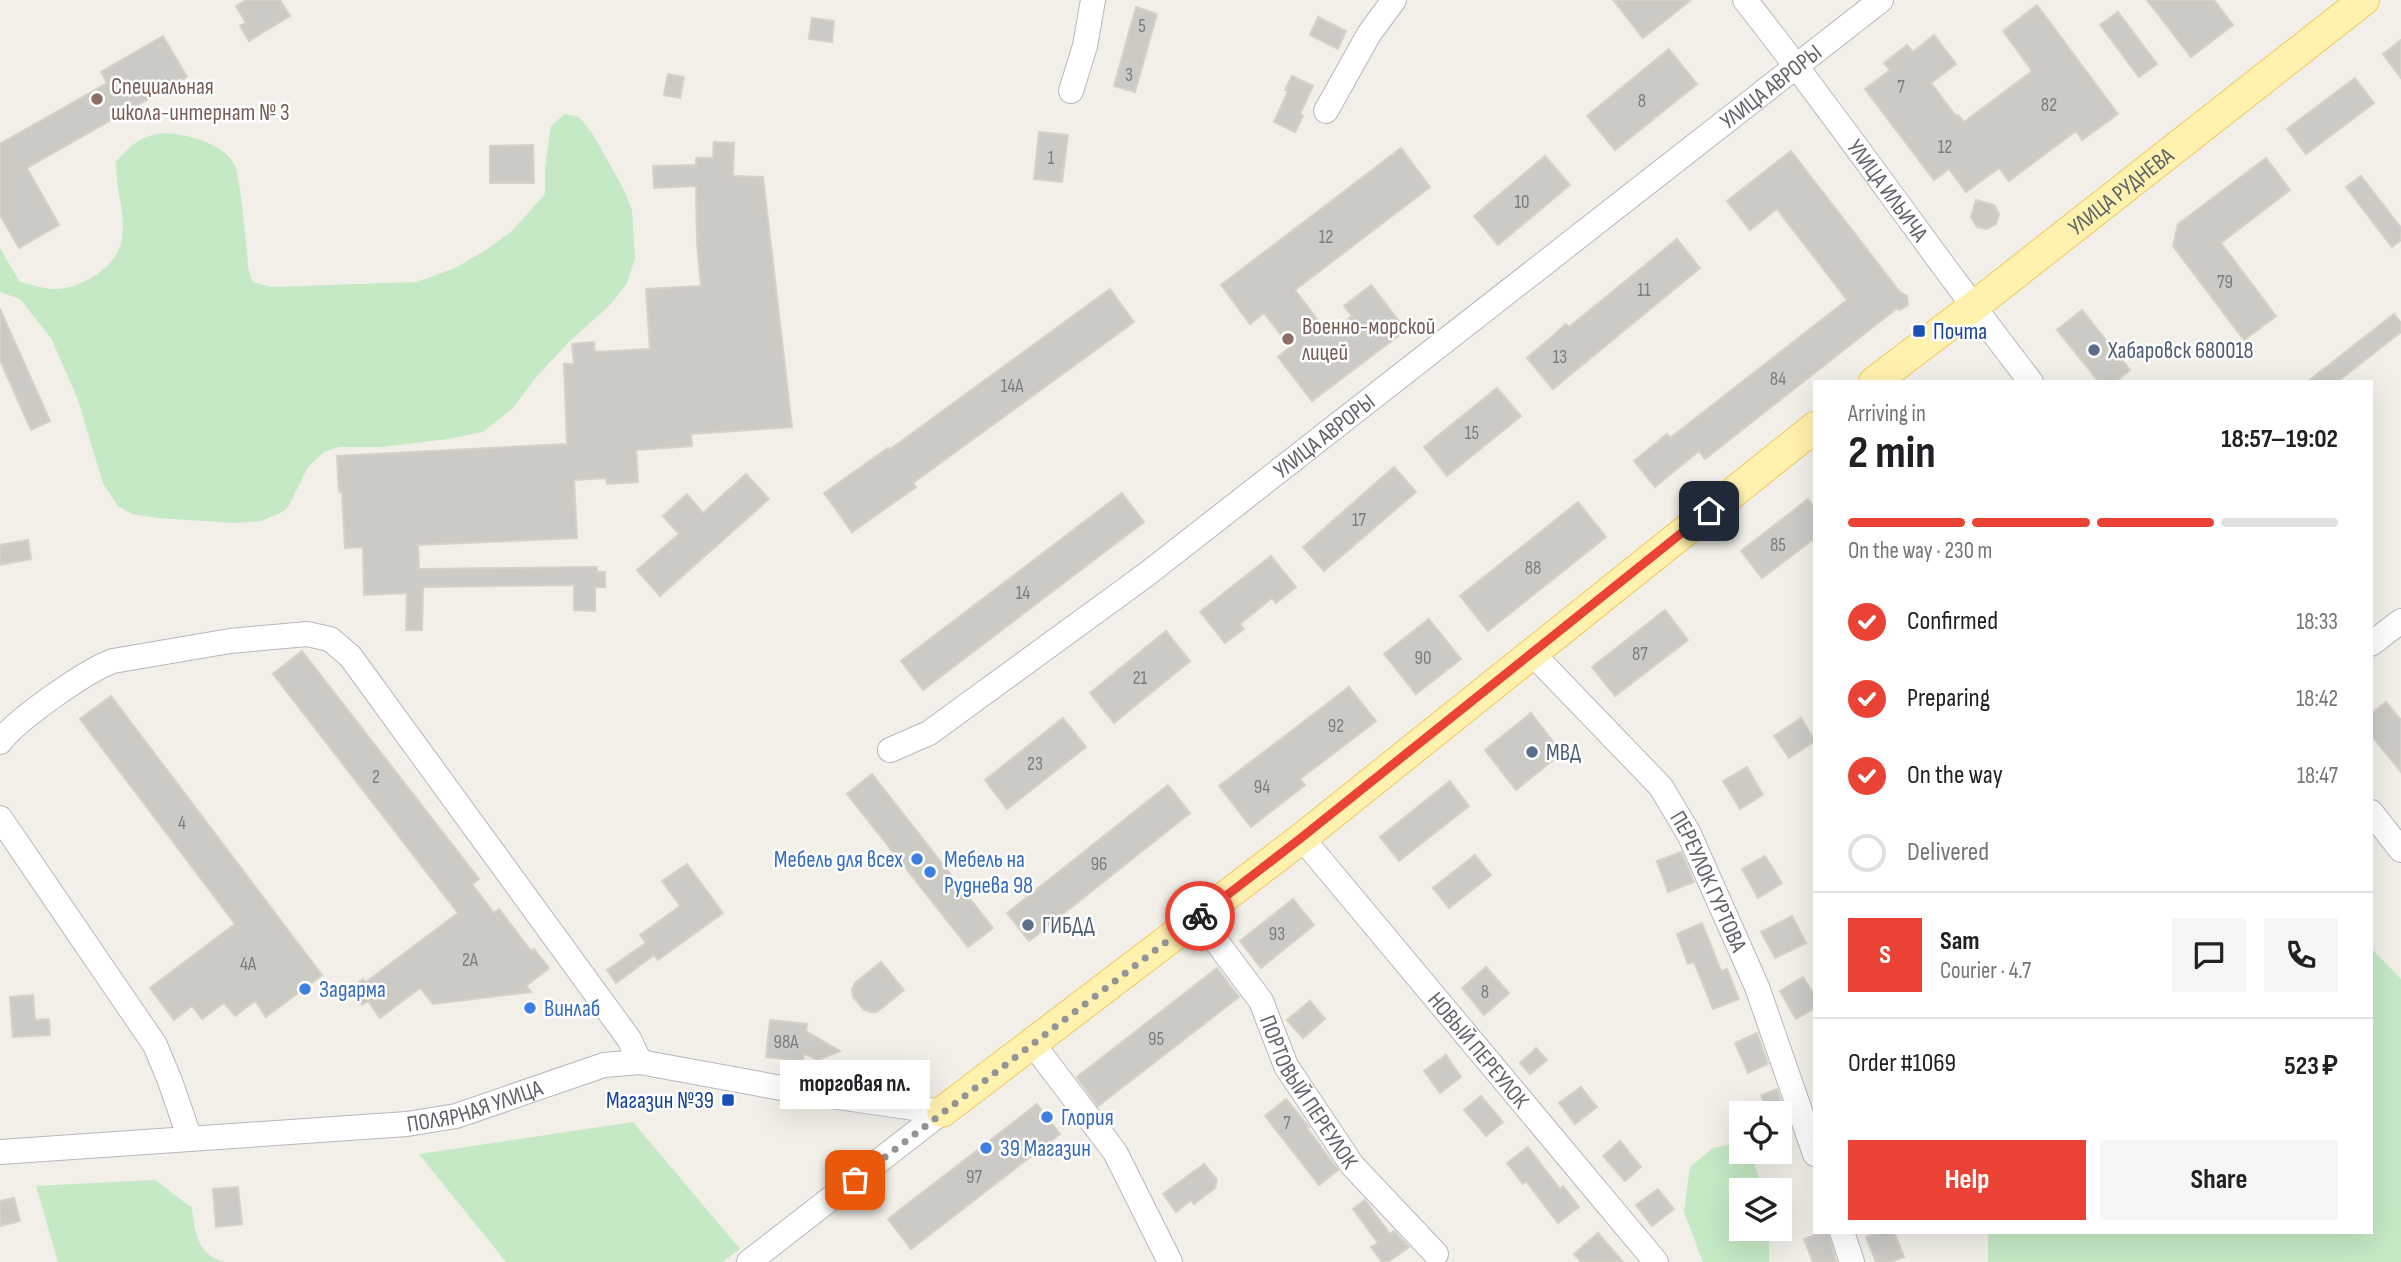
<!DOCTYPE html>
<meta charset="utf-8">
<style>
body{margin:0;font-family:"Sofia Sans Condensed",sans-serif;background:#f6f6f6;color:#202124;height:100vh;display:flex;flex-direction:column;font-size:26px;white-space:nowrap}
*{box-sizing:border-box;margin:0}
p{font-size:23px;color:#757577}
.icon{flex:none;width:38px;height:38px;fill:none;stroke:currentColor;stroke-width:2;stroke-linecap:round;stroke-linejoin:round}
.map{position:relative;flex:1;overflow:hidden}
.drawer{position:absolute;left:1813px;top:380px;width:560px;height:854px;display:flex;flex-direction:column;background:#fff;border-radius:0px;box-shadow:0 7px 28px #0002}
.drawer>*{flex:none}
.controls{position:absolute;left:1729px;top:1101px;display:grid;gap:14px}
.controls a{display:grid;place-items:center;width:63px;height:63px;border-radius:0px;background:#fff;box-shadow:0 7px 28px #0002;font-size:35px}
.pin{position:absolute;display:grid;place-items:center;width:60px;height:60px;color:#fff;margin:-30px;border-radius:14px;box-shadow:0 4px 10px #0006}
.courier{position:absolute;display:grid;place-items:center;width:70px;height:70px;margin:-35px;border:5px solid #ea4335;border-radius:50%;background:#fff;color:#222;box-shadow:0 2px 9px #0007}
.bubble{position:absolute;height:49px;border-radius:0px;background:#fff;box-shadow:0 7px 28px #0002;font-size:23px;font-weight:700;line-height:49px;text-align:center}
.headline em{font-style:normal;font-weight:700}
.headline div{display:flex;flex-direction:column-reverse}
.headline{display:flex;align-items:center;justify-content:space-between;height:119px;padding:0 35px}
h1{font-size:46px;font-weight:700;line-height:52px}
.bar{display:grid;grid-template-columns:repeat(4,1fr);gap:10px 7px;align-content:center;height:84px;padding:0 35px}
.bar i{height:9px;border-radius:5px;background:#e0e0e0}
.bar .current{background:#ea4335}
.bar p{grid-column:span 4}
.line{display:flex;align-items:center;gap:18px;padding:0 35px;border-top:2px solid #e0e0e0}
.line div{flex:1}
.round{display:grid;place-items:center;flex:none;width:74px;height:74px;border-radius:0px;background:#f6f6f6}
ol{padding:0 35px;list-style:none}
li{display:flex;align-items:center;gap:21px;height:77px}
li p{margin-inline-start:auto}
li .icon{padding:7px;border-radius:50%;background:#ea4335;color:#fff;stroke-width:4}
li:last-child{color:#757577}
li i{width:38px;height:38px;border:4px solid #e0e0e0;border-radius:50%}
.cta{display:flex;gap:14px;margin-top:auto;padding:14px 35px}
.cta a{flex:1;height:80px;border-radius:0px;background:#ea4335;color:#fff;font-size:28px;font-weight:700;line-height:80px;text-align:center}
.cta a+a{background:#f6f6f6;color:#202124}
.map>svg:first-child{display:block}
.green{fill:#c5e8c5}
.building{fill:#cccac5;stroke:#d6d1c6;stroke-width:2}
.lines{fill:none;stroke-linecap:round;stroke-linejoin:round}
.minor-casing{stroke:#b5b8bc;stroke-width:26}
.major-casing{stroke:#f2c960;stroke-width:32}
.minor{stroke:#fff;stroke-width:24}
.major{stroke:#fff2af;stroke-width:30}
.done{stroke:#929495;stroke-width:7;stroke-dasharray:0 12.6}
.route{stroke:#ea4335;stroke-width:9}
.education-dot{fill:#8d6e63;stroke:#fff;stroke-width:2.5}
.transit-dot{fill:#1a4fb4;stroke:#fff;stroke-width:2.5}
.service-dot{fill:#5c6f8a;stroke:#fff;stroke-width:2.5}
.shop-dot{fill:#3f7fe0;stroke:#fff;stroke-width:2.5}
.labels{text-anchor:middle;stroke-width:5;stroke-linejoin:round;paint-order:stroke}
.number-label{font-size:19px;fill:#7a7d7f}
.street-label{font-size:23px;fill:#5f6368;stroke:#fff}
.education-label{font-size:23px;fill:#785e54;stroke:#fff;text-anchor:start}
.transit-label{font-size:23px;fill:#164399;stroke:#fff;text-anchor:start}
.service-label{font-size:23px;fill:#4e5e75;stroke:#fff;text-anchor:start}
.shop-label{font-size:23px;fill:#366cbe;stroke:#fff;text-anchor:start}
</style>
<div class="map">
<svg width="2401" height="1262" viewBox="0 0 2401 1262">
<rect width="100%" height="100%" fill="#f1efe8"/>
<!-- green -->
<path class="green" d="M565 114 579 117 592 133 623 188 632 210 635 259 626 285 610 305 570 341 536 377 514 407 483 432 448 439 382 447H339L324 452 308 467 288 507 282 512 261 521 235 523 158 518 132 514 118 506 103 483 77 397 51 338 20 299 0 292V248L19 281C29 284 41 288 51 289 79 291 118 267 122 239 126 214 115 187 116 162 131 143 150 130 175 134 195 137 227 146 235 166 240 180 244 224 246 241 248 256 246 269 253 282L271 287 417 282 455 268 486 250 512 231 545 194V167L551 126Z
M2371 948 2401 979V1262H1988V1232H2371Z
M633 1122 740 1249 722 1262H506L419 1154Z
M1732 1144 1754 1163 1763 1190H1741V1228L1769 1229V1262H1703L1684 1212 1690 1167 1713 1148Z
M155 1180 192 1208C195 1233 197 1254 224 1262H58L36 1186Z"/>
<!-- building -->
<path class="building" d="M246 0H280L290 16 249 41 240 26 246 23 236 6Z
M1613 0H1691L1643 38Z
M2147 0H2214L2233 25 2191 57Z
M2037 5 2118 114 2082 140 2076 131 2009 181 1999 168 1966 192 1949 169 1934 180 1865 89 1890 70 1884 63 1907 45 1913 52 1934 35 1956 64 1931 83 1956 116 1958 115 1964 122 2032 71 2003 31Z
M1136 7 1157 14 1135 92 1114 86Z
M2118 12 2157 64 2139 77 2100 25Z
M1318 17 1346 31 1338 49 1310 35Z
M812 18 834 21 832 42 809 39Z
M163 36 187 77 27 168 59 225 19 248 0 215V144L107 83 101 72Z
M2401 40V78L2383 54Z
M1669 49 1697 84 1615 150 1587 116Z
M668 74 684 77 680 98 664 95Z
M1292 76 1313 86 1300 114 1303 116 1295 132 1274 122 1288 91 1285 90Z
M2355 78 2374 103 2306 154 2287 129Z
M1039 132 1068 135 1062 182 1034 179Z
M714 142 734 143 733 176 763 177 792 427 691 434 692 446 636 450 638 482 607 484 606 478 574 480 577 538 418 545 419 569 597 567V572H605V587H595V611L574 610V585L423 587 422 630H406L407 593 364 595 363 547 345 548 342 491 339 492 337 456 567 444 564 364H574L572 344 594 342 595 352 650 349 646 289 701 286 697 243 696 186 654 188 653 166 696 165V158H713Z
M533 145 534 183H490V146Z
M1401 148 1430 187 1295 290 1328 334 1352 316 1344 306 1371 285 1406 330 1312 401 1278 357 1290 347 1264 313 1250 324 1221 285Z
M1791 151 1900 292 1907 296 1908 305 1900 310 1896 309 1705 459 1699 451 1655 487 1634 461 1667 434 1670 438 1847 300 1777 209 1750 230 1727 201Z
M1545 156 1570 185 1498 245 1474 216Z
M2266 158 2290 190 2221 243 2276 316 2244 340 2173 246 2178 224Z
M2361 176 2401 228V240L2392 247 2346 187Z
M1976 200 1994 205 1999 214 1996 224 1987 229 1977 227 1971 217Z
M1677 239 1700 268 1553 389 1527 358 1566 324 1569 327Z
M1110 289 1134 322 913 483 916 487 852 532 824 493 888 448 889 450Z
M0 309 50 421 31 430 0 360Z
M2082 310 2130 370 2115 382H2099L2057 330Z
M2394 314 2401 323V332L2337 382H2307Z
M1497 388 1521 416 1447 476 1424 447Z
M1394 467 1416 492 1324 571 1303 547Z
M746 474 769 499 660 596 637 570 679 534 663 516 687 494 703 513Z
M1122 493 1144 522 923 690 901 661Z
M1808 499 1815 508V538L1762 578 1741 551Z
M1578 502 1606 537 1488 631 1460 596Z
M28 540 31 559 0 565V545Z
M1271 556 1296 587 1276 603 1272 598 1240 624 1244 629 1225 643 1200 612Z
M1665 610 1688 640 1615 696 1592 667Z
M1429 619 1461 659 1416 694 1384 654Z
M1166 631 1190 661 1114 723 1090 693Z
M302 651 479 879 472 884 494 913 499 909 531 951 534 949 549 968 526 986 531 992 433 1004 420 988 380 1018 368 1001 362 1005 350 989 363 979 366 982 458 913 273 674Z
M1349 687 1376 721 1300 779 1305 785 1251 827 1219 786Z
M111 696 322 975 266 1017 255 1001 235 1016 224 1003 202 1019 192 1006 174 1020 150 988 235 924 80 719Z
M2386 702 2401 720V772L2371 735V714Z
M1531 713 1562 753 1516 790 1485 750Z
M1063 718 1086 747 1007 809 985 780Z
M1801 718 1815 741 1789 758 1774 736Z
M1747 767 1763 795 1740 809 1723 781Z
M872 774 993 928 968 947 847 794Z
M1450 781 1469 806 1399 861 1380 837Z
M1168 785 1190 813 1029 941 1007 913Z
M1681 852 1694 882 1668 892 1657 861Z
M1475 855 1491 875 1449 908 1433 888Z
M1765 856 1782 883 1758 898 1742 869Z
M687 864 723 913 658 960 654 955 616 983 607 970 646 943 640 935 680 906 662 881Z
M1293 899 1314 925 1261 968 1240 941Z
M1792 916 1806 943 1775 958 1761 932Z
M1702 923 1721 971 1727 969 1739 999 1713 1009 1694 962 1688 964 1677 934Z
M881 962 904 990 877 1012H870L864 1010 853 997 852 989 855 983Z
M1486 967 1509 993 1484 1015 1462 988Z
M1217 968 1239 997 1098 1106 1077 1077Z
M1803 977 1815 996V1008L1796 1019 1780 991Z
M33 995 35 1020 49 1019 50 1035 13 1037 10 997Z
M1310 1001 1325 1019 1303 1038 1287 1020Z
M770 1020 807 1024 806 1031 840 1051 818 1060 804 1053 803 1061 766 1057Z
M1757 1033 1768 1064 1748 1073 1735 1043Z
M1536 1048 1547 1060 1530 1074 1520 1063Z
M1446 1055 1461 1077 1440 1093 1424 1071Z
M1581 1087 1597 1107 1575 1124 1559 1103Z
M1777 1089 1783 1108 1768 1113 1761 1095Z
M1481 1096 1503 1122 1486 1136 1464 1110Z
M1286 1099 1309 1127 1307 1128 1338 1170 1319 1185 1265 1116Z
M1037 1104 1060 1134 911 1249 888 1219Z
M1620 1141 1641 1167 1625 1181 1603 1156Z
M1528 1147 1560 1189 1563 1186 1579 1207 1558 1223 1526 1181 1523 1184 1507 1163Z
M1204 1164 1217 1180 1215 1188 1194 1204 1191 1200 1176 1212 1163 1194Z
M238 1187 242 1224 216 1227 213 1189Z
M1658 1189 1674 1209 1652 1226 1636 1205Z
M14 1198 20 1221 0 1226V1201Z
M1365 1200 1390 1234 1394 1231 1409 1247 1388 1262H1382L1371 1247 1378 1243 1353 1209Z
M1823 1232H1828L1836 1262H1813L1804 1239Z
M1878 1232H1894L1904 1257 1891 1262H1876L1866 1237Z
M1598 1233 1623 1262H1581L1574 1254Z"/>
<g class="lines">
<!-- minor casing -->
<g class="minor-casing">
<g id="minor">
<path id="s1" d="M1745 0C1844 125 1933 256 2031 382"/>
<path d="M1071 91 1085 46 1093 0"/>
<path d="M1326 111 1369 34 1394 0"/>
<path d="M2371 644 2401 621"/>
<path id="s2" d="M1532 653 1661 787 1689 834 1757 987 1815 1154"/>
<path d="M0 742C16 720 87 670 113 661L230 641 307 634 330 639 350 656 629 1039 640 1062"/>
<path id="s3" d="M890 750 929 733 1147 574 1881 0"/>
<path d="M2371 812 2401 850"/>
<path d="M0 818 155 1045 170 1081 190 1139"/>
<path id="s4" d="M1302 838 1656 1262"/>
<path id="s5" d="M1198 917 1261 1001 1286 1066 1352 1165 1436 1254"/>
<path d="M1033 1044 1115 1152 1170 1262"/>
<path id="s6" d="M0 1152 407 1124 456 1116 604 1065 640 1062 803 1092 942 1112"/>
<path d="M1842 1232 1852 1262"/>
<path d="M749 1262 942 1112"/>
</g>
</g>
<!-- major casing -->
<g class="major-casing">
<g id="major">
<path id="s7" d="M1874 382 1973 307 2364 0"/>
<path d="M942 1112 1302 838 1815 427"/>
</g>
</g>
<!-- minor -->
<use href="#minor" class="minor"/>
<!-- major -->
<use href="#major" class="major"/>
</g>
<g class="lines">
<!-- done -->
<path class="done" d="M855 1180 1200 916"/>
<!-- route -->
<path class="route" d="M1200 916 1301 838 1709 511"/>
</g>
<!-- markers -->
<g class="education-dot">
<circle cx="97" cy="99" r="7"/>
<circle cx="1288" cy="339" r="7"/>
</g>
<g class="transit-dot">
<rect x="1912" y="324" width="14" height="14" rx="3.5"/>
<rect x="721" y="1093" width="14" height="14" rx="3.5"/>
</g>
<g class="service-dot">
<circle cx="2094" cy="350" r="7"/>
<circle cx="1532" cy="752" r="7"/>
<circle cx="1028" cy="925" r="7"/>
</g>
<g class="shop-dot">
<circle cx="917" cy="859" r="7"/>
<circle cx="930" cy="872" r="7"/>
<circle cx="305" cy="989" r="7"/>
<circle cx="530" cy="1008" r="7"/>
<circle cx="1047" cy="1117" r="7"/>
<circle cx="986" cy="1148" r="7"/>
</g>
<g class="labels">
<!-- number labels -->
<g class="number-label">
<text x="1142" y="32">5</text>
<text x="1129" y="81">3</text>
<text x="1901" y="93">7</text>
<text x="1642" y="107">8</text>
<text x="2049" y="111">82</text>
<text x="1945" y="153">12</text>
<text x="1051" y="164">1</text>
<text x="1522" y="208">10</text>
<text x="1326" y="243">12</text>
<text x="2225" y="288">79</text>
<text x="1644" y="296">11</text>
<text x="1560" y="363">13</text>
<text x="1778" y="385">84</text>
<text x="1012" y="392">14А</text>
<text x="1472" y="439">15</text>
<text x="1359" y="526">17</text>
<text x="1778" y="551">85</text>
<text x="1533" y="574">88</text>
<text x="1023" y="599">14</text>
<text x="1640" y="660">87</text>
<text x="1423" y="664">90</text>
<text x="1140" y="684">21</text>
<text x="1336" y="732">92</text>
<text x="1035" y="770">23</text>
<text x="376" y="783">2</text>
<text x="1262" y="793">94</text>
<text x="182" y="829">4</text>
<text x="1099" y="870">96</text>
<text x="1277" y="940">93</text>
<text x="470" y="966">2А</text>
<text x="248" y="970">4А</text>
<text x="1485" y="998">8</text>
<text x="1156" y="1045">95</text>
<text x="786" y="1048">98А</text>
<text x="1287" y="1129">7</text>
<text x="974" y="1183">97</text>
</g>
<!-- street labels -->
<g class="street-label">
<text dy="8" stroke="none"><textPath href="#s3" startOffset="1104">УЛИЦА АВРОРЫ</textPath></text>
<text dy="8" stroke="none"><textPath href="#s1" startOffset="238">УЛИЦА ИЛЬИЧА</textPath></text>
<text dy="8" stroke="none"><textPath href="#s7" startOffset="312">УЛИЦА РУДНЕВА</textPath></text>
<text dy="8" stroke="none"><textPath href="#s3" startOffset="537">УЛИЦА АВРОРЫ</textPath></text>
<text dy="8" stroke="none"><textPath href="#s2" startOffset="292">ПЕРЕУЛОК ГУРТОВА</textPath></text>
<text dy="8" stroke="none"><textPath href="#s4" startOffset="276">НОВЫЙ ПЕРЕУЛОК</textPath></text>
<text dy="8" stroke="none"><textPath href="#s5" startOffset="208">ПОРТОВЫЙ ПЕРЕУЛОК</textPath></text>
<text dy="8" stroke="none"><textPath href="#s6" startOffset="478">ПОЛЯРНАЯ УЛИЦА</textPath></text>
</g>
<!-- education labels -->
<g class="education-label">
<text x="111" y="94">Специальная<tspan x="111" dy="26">школа-интернат № 3</tspan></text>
<text x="1302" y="334">Военно-морской<tspan x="1302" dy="26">лицей</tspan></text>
</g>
<!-- transit labels -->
<g class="transit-label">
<text x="1933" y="339">Почта</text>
<text x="714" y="1108" text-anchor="end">Магазин №39</text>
</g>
<!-- service labels -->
<g class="service-label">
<text x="2108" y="358">Хабаровск 680018</text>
<text x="1546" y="760">МВД</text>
<text x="1042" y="933">ГИБДД</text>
</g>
<!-- shop labels -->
<g class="shop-label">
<text x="903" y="867" text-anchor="end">Мебель для всех</text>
<text x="944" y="867">Мебель на<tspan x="944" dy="26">Руднева 98</tspan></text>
<text x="319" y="997">Задарма</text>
<text x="544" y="1016">Винлаб</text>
<text x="1061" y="1125">Глория</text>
<text x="1000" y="1156">39 Магазин</text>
</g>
</g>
</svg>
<div class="controls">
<a><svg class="icon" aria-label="locate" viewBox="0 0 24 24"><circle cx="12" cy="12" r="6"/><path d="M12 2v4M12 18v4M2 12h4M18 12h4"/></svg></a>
<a><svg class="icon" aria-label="layers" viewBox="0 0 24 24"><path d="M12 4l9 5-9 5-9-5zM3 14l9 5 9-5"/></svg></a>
</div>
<div class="pin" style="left:855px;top:1180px;background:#ea580c"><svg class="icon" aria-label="bag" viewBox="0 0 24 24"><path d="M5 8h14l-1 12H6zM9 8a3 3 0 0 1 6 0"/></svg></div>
<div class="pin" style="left:1709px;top:511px;background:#1f2937"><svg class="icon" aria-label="home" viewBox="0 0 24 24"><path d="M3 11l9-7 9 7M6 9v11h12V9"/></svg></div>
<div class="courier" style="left:1200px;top:916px"><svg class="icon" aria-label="bike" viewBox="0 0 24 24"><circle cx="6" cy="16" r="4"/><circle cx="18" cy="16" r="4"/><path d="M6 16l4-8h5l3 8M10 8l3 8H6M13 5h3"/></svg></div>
<div class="bubble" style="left:780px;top:1060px;width:150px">торговая пл.</div>
<section class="drawer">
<div class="headline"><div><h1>2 min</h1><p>Arriving in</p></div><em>18:57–19:02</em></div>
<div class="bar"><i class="current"></i><i class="current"></i><i class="current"></i><i></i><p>On the way · 230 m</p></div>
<ol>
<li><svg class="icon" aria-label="check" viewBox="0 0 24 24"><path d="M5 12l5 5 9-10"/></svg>Confirmed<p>18:33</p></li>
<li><svg class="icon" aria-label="check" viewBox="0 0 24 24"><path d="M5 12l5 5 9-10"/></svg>Preparing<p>18:42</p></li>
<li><svg class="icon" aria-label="check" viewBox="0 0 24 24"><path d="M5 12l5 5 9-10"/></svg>On the way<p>18:47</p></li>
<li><i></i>Delivered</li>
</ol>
<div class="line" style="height:126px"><b class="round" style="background:#ea4335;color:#fff">S</b><div><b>Sam</b><p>Courier · 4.7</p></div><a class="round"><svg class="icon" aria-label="chat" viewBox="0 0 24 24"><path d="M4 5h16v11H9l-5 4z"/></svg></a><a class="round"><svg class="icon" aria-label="phone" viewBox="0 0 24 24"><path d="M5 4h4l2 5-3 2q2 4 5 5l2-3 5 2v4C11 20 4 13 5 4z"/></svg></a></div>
<div class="line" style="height:91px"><div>Order #1069</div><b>523 ₽</b></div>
<div class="cta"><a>Help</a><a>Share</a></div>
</section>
</div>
